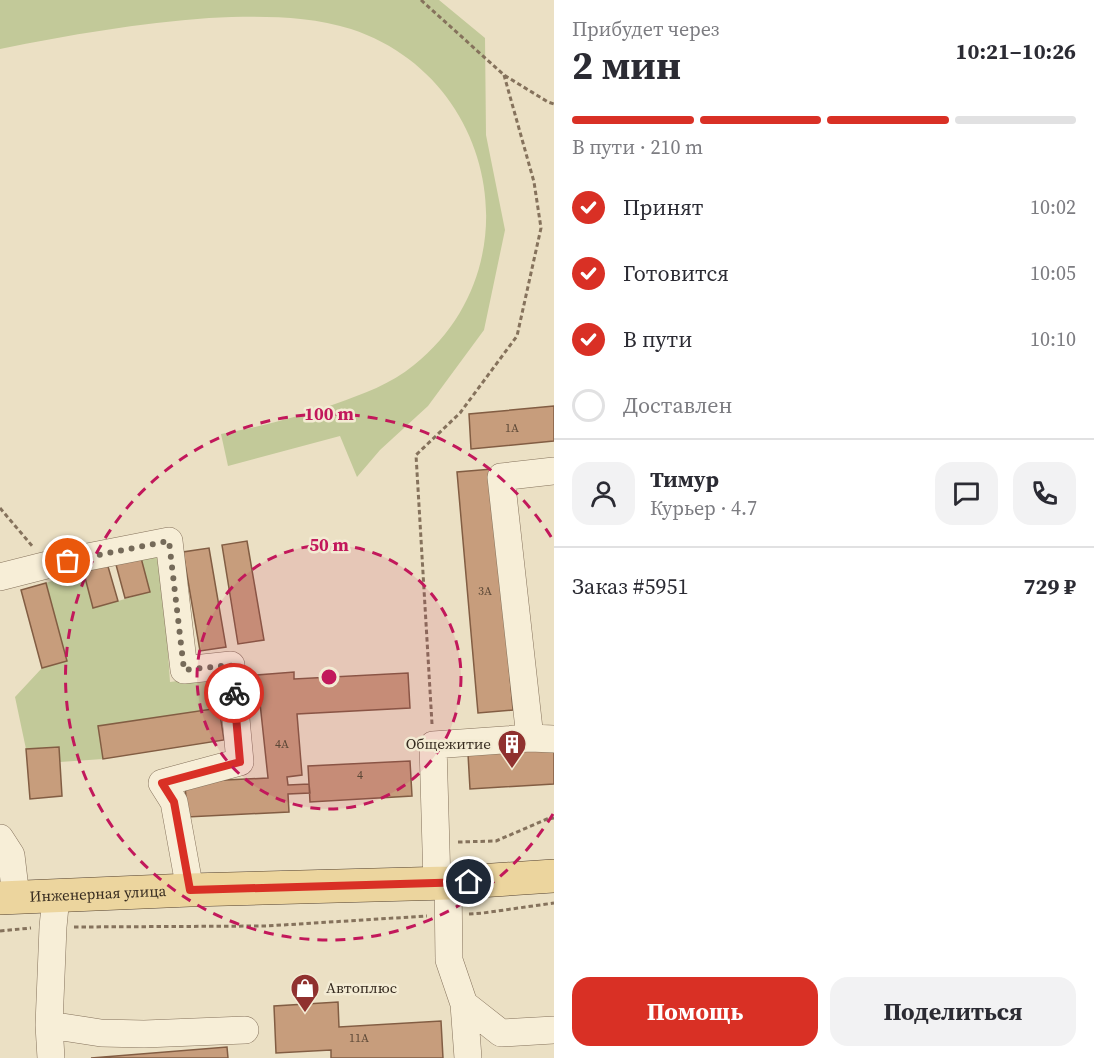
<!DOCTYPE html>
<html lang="ru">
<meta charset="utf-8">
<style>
body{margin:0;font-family:"Source Serif 4",serif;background:#f2f2f3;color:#2b2b33;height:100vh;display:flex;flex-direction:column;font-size:22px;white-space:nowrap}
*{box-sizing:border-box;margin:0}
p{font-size:20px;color:#7c7c81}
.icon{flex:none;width:33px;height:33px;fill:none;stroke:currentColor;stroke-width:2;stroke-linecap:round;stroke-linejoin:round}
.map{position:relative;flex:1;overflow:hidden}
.details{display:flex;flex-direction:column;background:#fff;width:540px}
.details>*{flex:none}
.pin{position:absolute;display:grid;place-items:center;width:51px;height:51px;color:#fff;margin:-26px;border:3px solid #fff;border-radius:50%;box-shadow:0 2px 6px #0007}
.courier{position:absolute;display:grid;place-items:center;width:60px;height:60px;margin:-30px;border:4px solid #d93025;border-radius:50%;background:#fff;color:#222;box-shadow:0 2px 8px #0007}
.summary em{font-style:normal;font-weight:700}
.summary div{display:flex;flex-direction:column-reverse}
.summary{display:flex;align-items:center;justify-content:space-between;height:102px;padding:0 18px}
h1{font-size:39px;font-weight:700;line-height:45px}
.bar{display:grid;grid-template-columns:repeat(4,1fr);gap:9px 6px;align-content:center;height:72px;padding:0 18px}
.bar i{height:8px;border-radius:4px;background:#e1e1e2}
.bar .selected{background:#d93025}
.bar p{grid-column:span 4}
.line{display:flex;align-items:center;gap:15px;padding:0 18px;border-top:2px solid #e1e1e2}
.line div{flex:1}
.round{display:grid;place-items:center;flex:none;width:63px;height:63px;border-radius:18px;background:#f2f2f3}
ol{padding:0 18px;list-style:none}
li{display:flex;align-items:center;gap:18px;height:66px}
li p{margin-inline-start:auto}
li .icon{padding:6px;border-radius:50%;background:#d93025;color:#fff;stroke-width:4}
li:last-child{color:#7c7c81}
li i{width:33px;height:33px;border:3px solid #e1e1e2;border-radius:50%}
.primary-button{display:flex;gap:12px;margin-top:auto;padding:12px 18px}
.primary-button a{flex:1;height:69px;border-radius:18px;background:#d93025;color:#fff;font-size:24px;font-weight:700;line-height:69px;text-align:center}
.primary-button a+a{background:#f2f2f3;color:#2b2b33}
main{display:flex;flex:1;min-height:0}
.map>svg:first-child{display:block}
.green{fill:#c2c999}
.building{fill:#c79d7c;stroke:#825d43;stroke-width:1.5}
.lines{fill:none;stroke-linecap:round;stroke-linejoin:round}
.minor-casing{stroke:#85725c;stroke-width:28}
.major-casing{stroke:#534130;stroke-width:34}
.path{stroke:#85725c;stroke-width:3;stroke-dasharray:4.5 3;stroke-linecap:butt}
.minor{stroke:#f7eed7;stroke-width:27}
.major{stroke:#ecd59e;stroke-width:33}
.done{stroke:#756a59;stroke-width:6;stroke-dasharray:0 10.8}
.route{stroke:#d93025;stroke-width:8}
.ring{fill:none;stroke:#c2185b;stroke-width:3;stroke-dasharray:10 8}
.labels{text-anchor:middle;stroke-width:5;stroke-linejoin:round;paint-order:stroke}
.number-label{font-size:12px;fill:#5a4736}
.poi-label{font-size:15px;fill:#352a1f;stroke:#f3ebd3;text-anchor:end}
.street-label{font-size:15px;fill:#352a1f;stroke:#f3ebd3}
.centre{fill:#c2185b;stroke:#f3ebd3;stroke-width:3}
.ring-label{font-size:18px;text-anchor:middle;font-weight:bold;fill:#c2185b;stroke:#f3ebd3;stroke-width:5;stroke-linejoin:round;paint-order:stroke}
</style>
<main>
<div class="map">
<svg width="554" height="1058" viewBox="0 0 554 1058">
<rect width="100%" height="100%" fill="#ebe0c4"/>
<!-- green -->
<path class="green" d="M0 0H439L485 38 486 135 505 230 484 330 428 406 380 450 357 477 340 436 228 466 221 434C260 427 298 417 335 404 363 394 391 384 414 365 535 268 497 77 351 29 305 15 256 16 209 18 139 23 69 35 0 49Z
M161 549 170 682 223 675 228 705 219 708 98 726 103 759 60 762 26 749 15 697 42 668 67 661 46 583 83 570 94 608 149 592 140 554Z"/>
<!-- building -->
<path class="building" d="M554 406V441L471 449 469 414Z
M492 469 513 710 478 713 457 472Z
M247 541 264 640 238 644 222 545Z
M209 548 226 647 200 651 183 552Z
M140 554 150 592 125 598 115 561Z
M107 563 118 601 93 608 83 570Z
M46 583 67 661 42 668 21 590Z
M294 672V679L408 673 410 708 297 714 302 775 287 777 288 785 309 784 310 793 288 794 289 812 187 817 185 782 268 778 257 675Z
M219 708 224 740 103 759 98 726Z
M59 747 62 796 30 799 26 749Z
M554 749V784L470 789 468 754Z
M410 761 412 796 310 802 308 766Z
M338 1002 339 1027 441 1021 443 1058H331V1050L276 1053 274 1006Z
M227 1047 228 1058H91Z"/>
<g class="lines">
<!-- minor casing -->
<g class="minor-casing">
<path id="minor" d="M0 577 47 565 169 541 184 670 231 665 240 762 162 783 174 802 190 890
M530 738 554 739
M0 838 11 855 16 897
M437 883 433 745 530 738 501 477 554 471
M448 883 449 960 464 1004 468 1058
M56 896 53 927 49 1025 101 1033 144 1034 245 1030
M464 1004 501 1033 554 1030
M49 1025 51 1058"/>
</g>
<!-- major casing -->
<g class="major-casing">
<g id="major">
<path id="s1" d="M0 898 190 890 448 883 554 876"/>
</g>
</g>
<!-- path -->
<path class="path" d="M421 0 504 75 548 102 554 104
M0 508 33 547
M432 724 416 455 460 413 517 336 541 228 534 182 504 75
M458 842 496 841 547 819 554 818
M469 914 483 913 554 903
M74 927 266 926 427 916
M0 931 31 928"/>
<!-- minor -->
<use href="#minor" class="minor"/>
<!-- major -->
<use href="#major" class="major"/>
</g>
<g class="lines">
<!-- done -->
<path class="done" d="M68 561 169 541 184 670 231 665 234 693"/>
<!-- route -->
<path class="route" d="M234 693 240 762 162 783 174 802 190 890 469 882"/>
</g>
<!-- distance rings -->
<circle cx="329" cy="677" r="132" fill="#c2185b" fill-opacity=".12"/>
<g class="ring">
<circle cx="329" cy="677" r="132"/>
<path d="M553 814A263 263 0 1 1 553 540"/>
</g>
<!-- icons -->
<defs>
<g id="building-pin" transform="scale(1.5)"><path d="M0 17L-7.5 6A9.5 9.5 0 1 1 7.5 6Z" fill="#90312f" stroke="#f3ebd3"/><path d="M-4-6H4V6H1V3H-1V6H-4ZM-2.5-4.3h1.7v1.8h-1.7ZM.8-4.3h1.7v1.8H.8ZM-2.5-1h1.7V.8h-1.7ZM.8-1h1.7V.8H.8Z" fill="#fff"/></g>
<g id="shop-pin" transform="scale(1.5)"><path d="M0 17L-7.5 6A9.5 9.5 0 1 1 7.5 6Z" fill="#90312f" stroke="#f3ebd3"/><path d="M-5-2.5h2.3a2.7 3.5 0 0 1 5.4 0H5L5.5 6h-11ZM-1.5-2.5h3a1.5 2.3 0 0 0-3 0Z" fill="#fff"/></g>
</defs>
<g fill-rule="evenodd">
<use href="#building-pin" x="512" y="744"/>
<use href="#shop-pin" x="305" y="988"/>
</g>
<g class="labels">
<!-- number labels -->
<g class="number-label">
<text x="512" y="432">1А</text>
<text x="485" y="595">3А</text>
<text x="282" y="748">4А</text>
<text x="360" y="779">4</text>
<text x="359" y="1042">11А</text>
</g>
<!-- poi labels -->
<g class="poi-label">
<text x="491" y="749">Общежитие</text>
<text x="326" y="993" text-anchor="start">Автоплюс</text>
</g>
<!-- street labels -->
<g class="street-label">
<text dy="5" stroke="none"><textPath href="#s1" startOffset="98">Инженерная улица</textPath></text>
</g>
</g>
<circle cx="329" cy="677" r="9" class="centre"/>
<g class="ring-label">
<text x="329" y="420">100 m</text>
<text x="329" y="551">50 m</text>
</g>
</svg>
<div class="pin" style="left:68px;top:561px;background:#ea580c"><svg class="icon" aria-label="bag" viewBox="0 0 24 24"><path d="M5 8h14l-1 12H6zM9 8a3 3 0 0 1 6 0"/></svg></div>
<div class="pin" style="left:469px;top:882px;background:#1f2937"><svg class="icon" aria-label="home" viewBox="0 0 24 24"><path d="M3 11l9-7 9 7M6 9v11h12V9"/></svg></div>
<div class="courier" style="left:234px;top:693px"><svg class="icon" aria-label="bike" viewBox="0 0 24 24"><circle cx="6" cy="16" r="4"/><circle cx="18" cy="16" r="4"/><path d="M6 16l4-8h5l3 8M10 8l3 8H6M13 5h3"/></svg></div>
</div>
<section class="details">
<div class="summary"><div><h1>2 мин</h1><p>Прибудет через</p></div><em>10:21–10:26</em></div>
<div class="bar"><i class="selected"></i><i class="selected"></i><i class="selected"></i><i></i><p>В пути · 210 m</p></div>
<ol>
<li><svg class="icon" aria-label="check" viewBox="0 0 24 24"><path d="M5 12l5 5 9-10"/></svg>Принят<p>10:02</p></li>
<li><svg class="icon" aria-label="check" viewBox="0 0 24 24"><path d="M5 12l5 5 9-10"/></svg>Готовится<p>10:05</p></li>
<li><svg class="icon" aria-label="check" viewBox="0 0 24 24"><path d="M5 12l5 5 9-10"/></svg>В пути<p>10:10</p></li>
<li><i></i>Доставлен</li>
</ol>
<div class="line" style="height:108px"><a class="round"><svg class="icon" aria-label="person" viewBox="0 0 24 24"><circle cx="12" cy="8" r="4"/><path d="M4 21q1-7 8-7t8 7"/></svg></a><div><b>Тимур</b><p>Курьер · 4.7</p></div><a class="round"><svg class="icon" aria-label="chat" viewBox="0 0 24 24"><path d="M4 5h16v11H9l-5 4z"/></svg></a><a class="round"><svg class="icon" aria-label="phone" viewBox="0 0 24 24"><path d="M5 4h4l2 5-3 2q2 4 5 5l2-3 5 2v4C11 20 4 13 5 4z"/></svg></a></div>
<div class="line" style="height:78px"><div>Заказ #5951</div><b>729 ₽</b></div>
<div class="primary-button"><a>Помощь</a><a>Поделиться</a></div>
</section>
</main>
